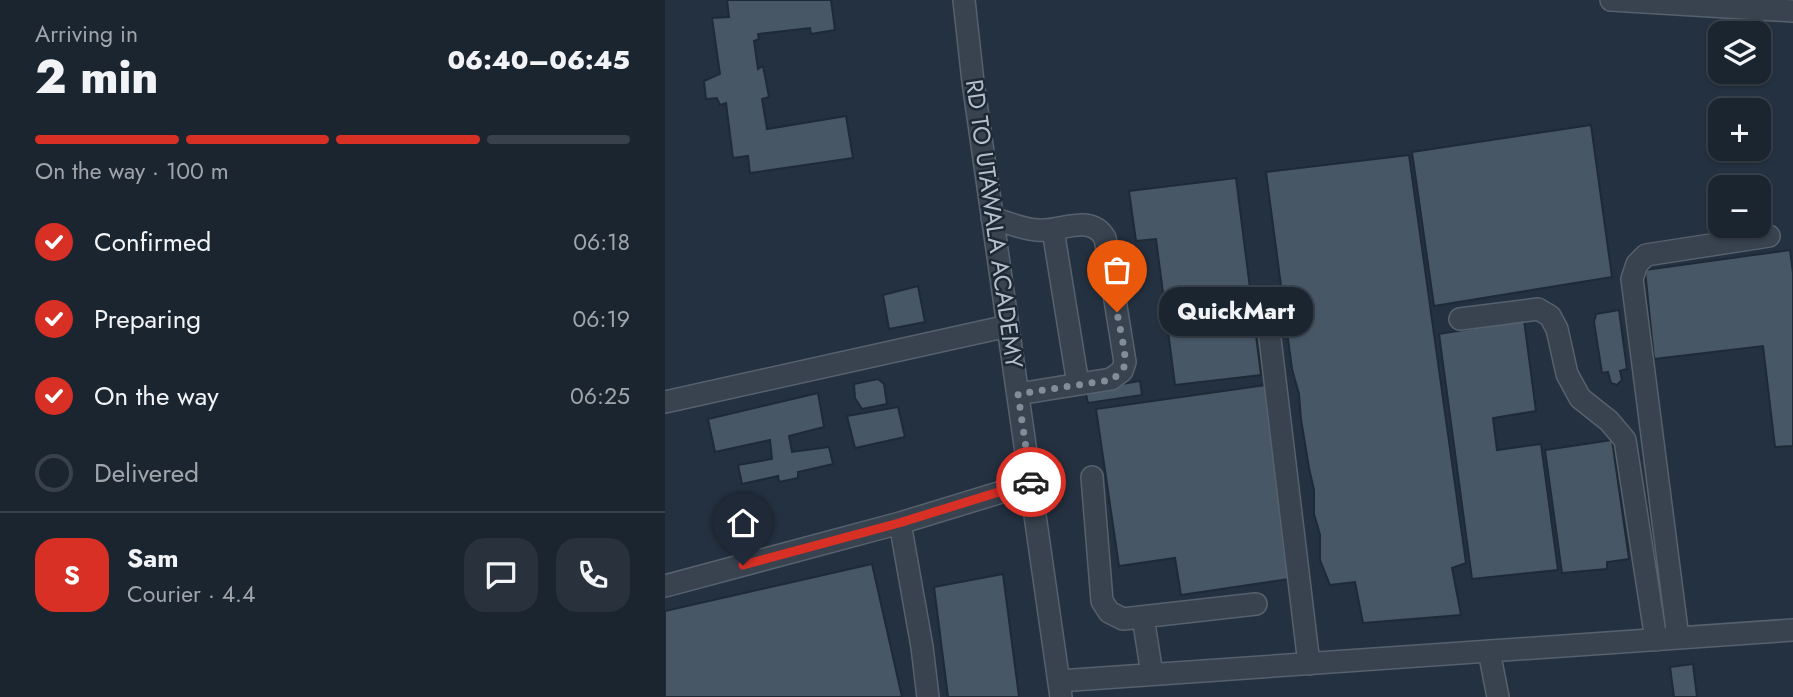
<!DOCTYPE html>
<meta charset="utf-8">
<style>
body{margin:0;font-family:Jost,sans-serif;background:#28313c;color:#f1f3f6;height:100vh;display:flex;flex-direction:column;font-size:26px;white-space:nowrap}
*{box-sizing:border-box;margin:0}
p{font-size:23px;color:#a0a5ab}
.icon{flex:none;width:38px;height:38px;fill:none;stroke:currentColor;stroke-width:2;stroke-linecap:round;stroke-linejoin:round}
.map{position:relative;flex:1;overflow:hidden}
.details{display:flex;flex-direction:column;background:#1b2530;width:665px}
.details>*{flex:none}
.controls{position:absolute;left:1043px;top:21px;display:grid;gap:14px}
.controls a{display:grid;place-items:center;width:63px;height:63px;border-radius:14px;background:#1b2530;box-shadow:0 2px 5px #0004,0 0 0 2px #39424c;font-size:35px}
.pin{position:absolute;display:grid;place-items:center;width:60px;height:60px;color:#fff;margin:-72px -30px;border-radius:50% 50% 50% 0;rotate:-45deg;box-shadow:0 0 7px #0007}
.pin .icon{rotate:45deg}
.courier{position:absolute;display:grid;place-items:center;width:70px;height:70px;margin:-35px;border:5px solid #d93025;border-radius:50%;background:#fff;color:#222;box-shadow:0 2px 9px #0007}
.bubble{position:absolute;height:49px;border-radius:21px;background:#1b2530;box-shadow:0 2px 5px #0004,0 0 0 2px #39424c;font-size:23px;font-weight:800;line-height:49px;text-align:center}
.head em{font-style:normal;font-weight:800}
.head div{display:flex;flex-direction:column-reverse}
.head{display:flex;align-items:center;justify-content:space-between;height:119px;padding:0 35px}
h1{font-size:46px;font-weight:800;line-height:52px}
.bar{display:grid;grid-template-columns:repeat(4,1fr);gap:10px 7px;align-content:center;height:84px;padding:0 35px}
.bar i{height:9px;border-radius:5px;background:#39424c}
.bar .active{background:#d93025}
.bar p{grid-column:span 4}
.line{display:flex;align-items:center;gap:18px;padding:0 35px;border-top:2px solid #39424c}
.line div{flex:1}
.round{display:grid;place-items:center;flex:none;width:74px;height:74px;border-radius:21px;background:#28313c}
ol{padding:0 35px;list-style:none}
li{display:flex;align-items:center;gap:21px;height:77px}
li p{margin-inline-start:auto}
li .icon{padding:7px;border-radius:50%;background:#d93025;color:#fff;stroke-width:4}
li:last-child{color:#a0a5ab}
li i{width:38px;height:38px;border:4px solid #39424c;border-radius:50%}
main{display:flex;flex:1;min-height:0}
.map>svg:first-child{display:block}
.building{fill:#485766;stroke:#1f2a37;stroke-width:2}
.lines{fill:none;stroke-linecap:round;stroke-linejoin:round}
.minor-casing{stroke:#56616d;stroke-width:24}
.minor{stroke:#38434f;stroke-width:21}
.done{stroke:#828d9a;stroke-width:7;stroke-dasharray:0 12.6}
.route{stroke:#d93025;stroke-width:9}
.labels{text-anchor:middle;stroke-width:5;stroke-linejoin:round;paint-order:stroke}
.street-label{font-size:24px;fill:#b5beca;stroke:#1d2835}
</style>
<main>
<section class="details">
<div class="head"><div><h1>2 min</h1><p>Arriving in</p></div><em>06:40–06:45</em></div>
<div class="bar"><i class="active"></i><i class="active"></i><i class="active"></i><i></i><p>On the way · 100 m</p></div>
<ol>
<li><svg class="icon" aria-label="check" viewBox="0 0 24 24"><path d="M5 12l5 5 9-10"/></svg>Confirmed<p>06:18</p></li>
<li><svg class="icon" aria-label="check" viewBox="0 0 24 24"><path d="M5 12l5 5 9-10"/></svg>Preparing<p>06:19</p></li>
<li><svg class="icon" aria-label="check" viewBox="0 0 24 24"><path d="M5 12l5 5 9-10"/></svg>On the way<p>06:25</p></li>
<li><i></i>Delivered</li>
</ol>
<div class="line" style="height:126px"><b class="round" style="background:#d93025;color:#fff">S</b><div><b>Sam</b><p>Courier · 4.4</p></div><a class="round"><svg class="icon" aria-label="chat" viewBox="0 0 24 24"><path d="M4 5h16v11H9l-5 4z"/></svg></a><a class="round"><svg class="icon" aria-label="phone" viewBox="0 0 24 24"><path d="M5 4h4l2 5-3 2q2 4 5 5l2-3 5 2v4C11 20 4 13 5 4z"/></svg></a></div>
</section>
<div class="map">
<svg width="1128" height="697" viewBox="0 0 1128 697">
<rect width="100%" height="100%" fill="#243140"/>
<!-- building -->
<path class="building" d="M62 0H166L170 30 146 34 145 28 93 34 94 39 89 41 93 69 98 66 104 97 97 99 102 129 181 116 188 158 85 173 83 156 68 158 61 103 55 105 52 98 41 99 39 81 55 74 47 18 64 17Z
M926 125 947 277 769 306 747 152Z
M744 155 801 563 787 568 796 615 698 623 690 582 665 585 655 560V535L649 514V490L644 468 636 419 634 394 627 369 601 172Z
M571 178 596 375 510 385 491 239 471 241 464 191Z
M1125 250 1128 273V446L1110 447 1098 346 989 359 980 270Z
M253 286 260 322 224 329 218 295Z
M954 310 962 369 955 371 957 380 952 385 946 383 943 372 937 373 929 322 931 314Z
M859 320 871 411 828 418 832 450 876 444 893 570 807 579 774 334Z
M213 379 219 384 222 404 197 409 190 398 189 384Z
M475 381 477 395 423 403 420 390Z
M601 385 631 578 516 595 510 558 454 566 431 409Z
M153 393 159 427 124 436 127 452 164 447 168 464 133 472V478L114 482 113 476 77 484 73 465 107 459 105 440 50 452 43 419Z
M233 407 240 437 190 448 182 416Z
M947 440 964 559 942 562V569L897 573 880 450Z
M207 564 237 697H0V611Z
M338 574 354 697H283L269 587Z
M1028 664 1032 697H1009L1005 667Z"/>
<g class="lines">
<!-- minor casing -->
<g class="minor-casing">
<path id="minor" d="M299 0 308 82 396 697
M946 0 1128 11
M327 218C342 222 356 229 372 230 395 233 425 212 440 238L460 362 457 371 446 379 353 394
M388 230 413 384
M600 297 644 664
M795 319 873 309 885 316 892 329 902 374 915 398 944 421 960 440 991 640
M0 402 343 326
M427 477 437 601 444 612 458 619 591 604
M235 523 257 647 263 697
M0 586 235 523 366 483
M478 617 487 674
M1013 638 967 279 972 264 981 255 1104 236
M824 651 833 697
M394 681 1128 630"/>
</g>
<!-- minor -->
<use href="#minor" class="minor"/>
</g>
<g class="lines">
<!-- done -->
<path class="done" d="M366 482 353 394 446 380C452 376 459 371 460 363 461 352 454 325 452 312"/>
<!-- route -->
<path class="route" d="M78 565 234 523 366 482"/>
</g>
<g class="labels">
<!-- street labels -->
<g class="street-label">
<text transform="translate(329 224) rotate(82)" y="8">RD TO UTAWALA ACADEMY</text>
</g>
</g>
</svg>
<div class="controls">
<a><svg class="icon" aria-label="layers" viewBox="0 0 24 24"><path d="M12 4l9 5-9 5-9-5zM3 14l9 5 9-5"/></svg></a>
<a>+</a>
<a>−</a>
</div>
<div class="pin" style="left:452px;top:312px;background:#ea580c"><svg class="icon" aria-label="bag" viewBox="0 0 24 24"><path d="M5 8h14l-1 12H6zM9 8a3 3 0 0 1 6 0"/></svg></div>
<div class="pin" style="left:78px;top:565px;background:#1f2937"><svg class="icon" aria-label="home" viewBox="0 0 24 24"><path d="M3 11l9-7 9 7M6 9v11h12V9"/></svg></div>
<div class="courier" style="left:366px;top:482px"><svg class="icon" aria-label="car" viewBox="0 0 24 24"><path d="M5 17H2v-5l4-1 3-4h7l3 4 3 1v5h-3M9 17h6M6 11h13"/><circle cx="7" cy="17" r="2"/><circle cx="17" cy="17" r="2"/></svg></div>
<div class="bubble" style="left:494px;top:287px;width:154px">QuickMart</div>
</div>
</main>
